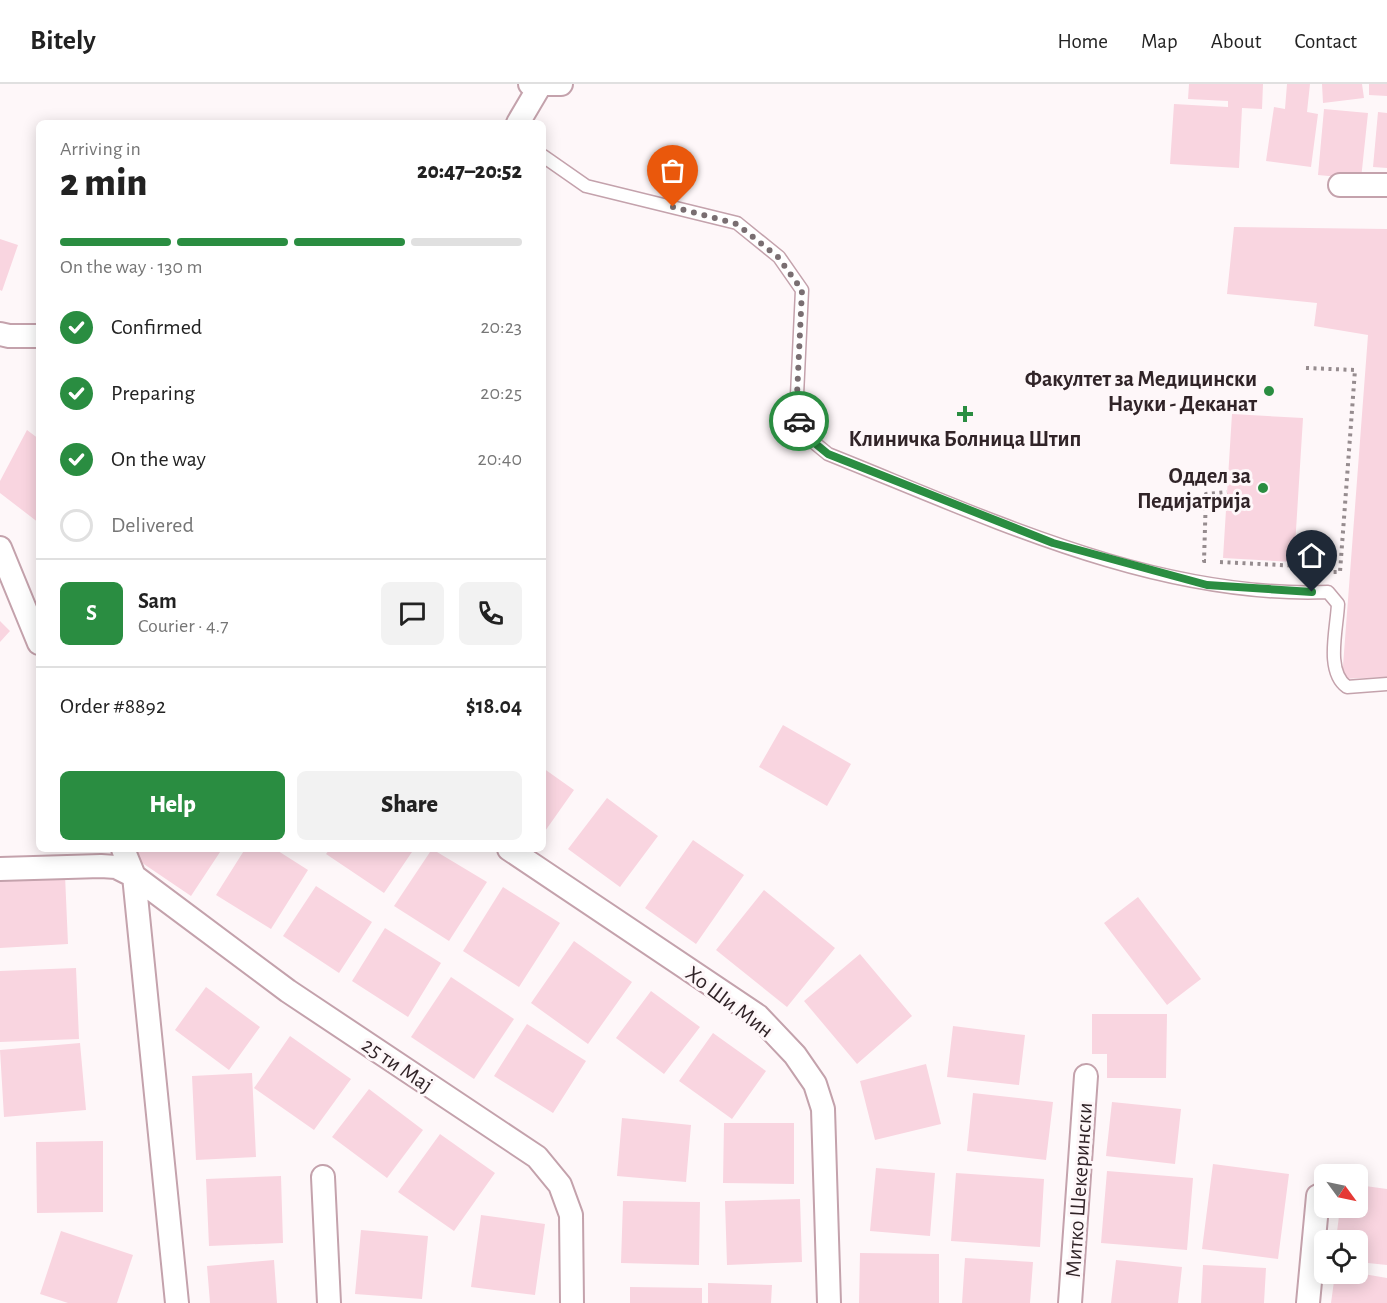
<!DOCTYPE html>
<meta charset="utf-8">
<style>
body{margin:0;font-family:"Alegreya Sans",sans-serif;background:#f2f2f2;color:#222;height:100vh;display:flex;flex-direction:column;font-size:22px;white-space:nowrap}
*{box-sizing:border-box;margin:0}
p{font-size:20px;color:#767676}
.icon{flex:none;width:33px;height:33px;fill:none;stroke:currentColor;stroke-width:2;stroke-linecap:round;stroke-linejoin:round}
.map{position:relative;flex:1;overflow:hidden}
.side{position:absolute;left:36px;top:36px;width:510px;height:732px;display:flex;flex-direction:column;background:#fff;border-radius:9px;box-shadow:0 3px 15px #0003}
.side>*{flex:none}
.needle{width:39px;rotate:123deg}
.buttons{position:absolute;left:1314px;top:1080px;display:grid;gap:12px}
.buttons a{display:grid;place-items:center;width:54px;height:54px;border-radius:9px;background:#fff;box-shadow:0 3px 15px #0003;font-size:30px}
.pin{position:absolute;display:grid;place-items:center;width:51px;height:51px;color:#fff;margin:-62px -26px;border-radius:50% 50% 50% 0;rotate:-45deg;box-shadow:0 0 6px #0007}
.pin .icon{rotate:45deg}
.courier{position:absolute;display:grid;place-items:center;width:60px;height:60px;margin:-30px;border:4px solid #2a8d41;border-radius:50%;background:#fff;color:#222;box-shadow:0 2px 8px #0007}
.overview em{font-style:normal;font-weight:800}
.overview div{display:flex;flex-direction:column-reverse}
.overview{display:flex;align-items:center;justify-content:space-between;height:102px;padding:0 24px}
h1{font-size:39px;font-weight:800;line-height:45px}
.bar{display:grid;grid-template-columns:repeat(4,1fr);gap:9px 6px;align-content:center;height:72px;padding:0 24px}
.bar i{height:8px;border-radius:4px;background:#e0e0e0}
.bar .current{background:#2a8d41}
.bar p{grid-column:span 4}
.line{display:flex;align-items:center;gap:15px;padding:0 24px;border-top:2px solid #e0e0e0}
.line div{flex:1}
.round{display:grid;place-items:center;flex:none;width:63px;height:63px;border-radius:9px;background:#f2f2f2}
ol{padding:0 24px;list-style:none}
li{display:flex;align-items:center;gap:18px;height:66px}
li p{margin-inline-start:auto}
li .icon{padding:6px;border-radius:50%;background:#2a8d41;color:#fff;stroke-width:4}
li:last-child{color:#767676}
li i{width:33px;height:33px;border:3px solid #e0e0e0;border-radius:50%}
.action{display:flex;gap:12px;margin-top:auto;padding:12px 24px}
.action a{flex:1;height:69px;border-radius:9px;background:#2a8d41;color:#fff;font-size:24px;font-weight:800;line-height:69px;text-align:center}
.action a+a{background:#f2f2f2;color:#222}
header{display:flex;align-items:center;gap:36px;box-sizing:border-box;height:84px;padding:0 30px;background:#fff;border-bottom:2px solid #e0e0e0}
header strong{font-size:28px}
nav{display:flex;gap:33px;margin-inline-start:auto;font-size:21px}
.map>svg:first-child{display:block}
.building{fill:#f9d5e0}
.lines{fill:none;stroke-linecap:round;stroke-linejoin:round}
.lane-casing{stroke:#c4a2ac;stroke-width:15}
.street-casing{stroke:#c4a2ac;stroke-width:26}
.path{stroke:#968c8f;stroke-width:4;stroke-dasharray:3 4.5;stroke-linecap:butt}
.lane{stroke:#fff;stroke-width:12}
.street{stroke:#fff;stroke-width:22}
.done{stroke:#796e71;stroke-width:6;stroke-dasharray:0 10.8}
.route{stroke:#2a8d41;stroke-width:8}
.poi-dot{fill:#2a8d41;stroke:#fef7f9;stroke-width:2}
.labels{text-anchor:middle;stroke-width:6;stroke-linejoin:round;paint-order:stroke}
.poi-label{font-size:22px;font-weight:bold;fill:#312428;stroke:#fef7f9;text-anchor:end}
.street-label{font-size:22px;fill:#312428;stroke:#fef7f9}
</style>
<header>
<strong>Bitely</strong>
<nav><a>Home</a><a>Map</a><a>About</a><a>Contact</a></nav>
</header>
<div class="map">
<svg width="1387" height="1219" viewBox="0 0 1387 1219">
<rect width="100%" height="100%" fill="#fef7f9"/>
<!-- building -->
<path class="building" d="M1189 0H1263L1262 25 1242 24 1239 84 1170 80 1174 20 1228 23V17L1188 15Z
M1287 0H1310L1307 28 1318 30 1311 83 1266 77 1274 23 1285 25Z
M1322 0H1362L1364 14 1323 19Z
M1369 0H1387V12L1369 11Z
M1324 25 1368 29 1361 95 1318 91Z
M1378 28 1387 29V84L1373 83Z
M1234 143 1387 145V593L1342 595 1368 251 1314 242 1317 219 1227 210Z
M0 155 18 161 2 207 0 206Z
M1232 330 1303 334 1294 478 1223 474Z
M27 346 39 355V439L0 409V397Z
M0 537 10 547 0 558Z
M783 641 851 680 827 722 759 683Z
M543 684 574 706 543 750Z
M607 714 658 752 620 803 568 765Z
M693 756 744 791 696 860 645 824Z
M136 765H222L191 812 132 772Z
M245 765H275L308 786 271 845 216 811Z
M330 765H414L384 809 326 770Z
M432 765 487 798 449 857 394 822Z
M65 791 68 860 0 864V794Z
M316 802 372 838 339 889 283 852Z
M503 803 560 839 519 903 463 867Z
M764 806 835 864 787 923 716 866Z
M1138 813 1201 895 1167 921 1104 839Z
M385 844 441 879 408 933 352 897Z
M574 857 632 898 588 960 531 919Z
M860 870 912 932 857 980 804 917Z
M76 884 79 955 0 958V887Z
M451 893 514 935 474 995 411 953Z
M206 903 260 943 229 986 175 946Z
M651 907 700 943 664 990 616 954Z
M1092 930H1167L1166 994H1107V970H1092Z
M527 940 586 977 553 1029 494 992Z
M953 942 1025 951 1019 1001 947 993Z
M713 949 766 987 732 1035 679 997Z
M290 952 351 995 314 1046 254 1004Z
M80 959 86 1026 4 1033 0 966Z
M926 980 941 1040 875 1056 860 997Z
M252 989 256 1073 196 1076 192 992Z
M369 1005 423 1046 387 1094 332 1053Z
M973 1009 1053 1018 1046 1076 967 1067Z
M1112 1018 1181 1025 1175 1080 1106 1072Z
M622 1034 691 1041 686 1098 617 1092Z
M724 1039H794V1100L723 1099Z
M440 1050 495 1089 454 1147 398 1108Z
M103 1057V1128L37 1129 36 1058Z
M1213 1080 1289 1090 1278 1175 1202 1165Z
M876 1084 935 1089 930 1152 870 1147Z
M1107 1087 1193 1094 1187 1166 1101 1159Z
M956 1089 1044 1095 1040 1163 951 1157Z
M281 1092 283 1159 209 1162 206 1095Z
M1358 1101 1387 1105V1181L1358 1178V1156H1336L1340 1124H1358Z
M800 1115 802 1178 727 1181 725 1117Z
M623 1117 700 1118 699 1181 621 1179Z
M481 1131 545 1140 535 1211 471 1203Z
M361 1146 428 1152 422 1215 355 1210Z
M61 1147 133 1171 117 1219H68L40 1210Z
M860 1169 939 1170V1219H859Z
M965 1174 1033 1178 1030 1219H962Z
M274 1176 277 1219H210L207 1182Z
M1116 1176 1182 1183 1178 1219H1111Z
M1203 1181 1266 1184 1264 1219H1201Z
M1358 1189 1387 1194V1219H1331L1335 1190Z
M708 1199 772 1201 771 1219H708Z
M630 1203 702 1204V1219H630Z"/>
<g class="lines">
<!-- lane casing -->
<g class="lane-casing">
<path id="lane" d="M543 72 586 102 737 139 779 173 802 206 797 311 800 347 828 370C986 433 1155 515 1328 508L1338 520C1337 545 1325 587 1347 603L1387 600"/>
</g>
<!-- street casing -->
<g class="street-casing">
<path id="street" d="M530 0H561
M518 39 541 0
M1340 101H1387
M0 250 9 252H39
M0 464 39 559
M123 765 134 792 177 1219
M509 765 758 932 795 971 815 1000 823 1025 829 1219
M0 785 101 782 116 783 134 792 288 907 537 1073 560 1101 571 1131 572 1219
M323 1093 329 1219
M1070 1219 1086 992
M1308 1219 1318 1112"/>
</g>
<!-- path -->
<path class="path" d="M1306 284 1355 286 1340 488H1333
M1206 477H1204L1206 410 1227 408
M1220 478 1300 482 1299 487"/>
<!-- lane -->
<use href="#lane" class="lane"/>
<!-- street -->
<use href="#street" class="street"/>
</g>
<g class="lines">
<!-- done -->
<path class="done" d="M673 123 737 140 778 173 802 206 797 311 799 337"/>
<!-- route -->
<path class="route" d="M799 337 800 347 828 370 1053 459 1207 501 1312 508"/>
</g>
<!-- markers -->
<g class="poi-dot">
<circle cx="1269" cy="307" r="6"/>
<path d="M962 321h6v6h6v6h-6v6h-6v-6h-6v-6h6z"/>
<circle cx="1263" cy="404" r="6"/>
</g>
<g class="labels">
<!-- poi labels -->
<g class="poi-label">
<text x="1257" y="302">Факултет за Медицински<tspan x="1257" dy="25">Науки - Деканат</tspan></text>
<text x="965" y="362" text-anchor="middle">Клиничка Болница Штип</text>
<text x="1251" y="399">Оддел за<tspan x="1251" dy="25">Педијатрија</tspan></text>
</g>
<!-- street labels -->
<g class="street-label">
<text transform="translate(730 917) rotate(37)" y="8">Хо Ши Мин</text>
<text transform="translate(398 980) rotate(34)" y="8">25 ти Мај</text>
<text transform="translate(1078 1106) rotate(-86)" y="8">Митко Шекерински</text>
</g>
</g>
</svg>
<div class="buttons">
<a><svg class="needle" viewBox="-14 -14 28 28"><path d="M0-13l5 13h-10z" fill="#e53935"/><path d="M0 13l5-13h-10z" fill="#767676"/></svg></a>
<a><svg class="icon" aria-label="locate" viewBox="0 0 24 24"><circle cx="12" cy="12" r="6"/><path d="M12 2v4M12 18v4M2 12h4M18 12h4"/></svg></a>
</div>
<div class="pin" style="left:673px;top:123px;background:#ea580c"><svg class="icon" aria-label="bag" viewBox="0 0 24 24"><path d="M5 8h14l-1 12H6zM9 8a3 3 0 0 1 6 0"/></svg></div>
<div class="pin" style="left:1312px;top:508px;background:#1f2937"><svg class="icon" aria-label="home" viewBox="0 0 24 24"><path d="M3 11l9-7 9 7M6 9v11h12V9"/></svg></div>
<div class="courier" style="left:799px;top:337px"><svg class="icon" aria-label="car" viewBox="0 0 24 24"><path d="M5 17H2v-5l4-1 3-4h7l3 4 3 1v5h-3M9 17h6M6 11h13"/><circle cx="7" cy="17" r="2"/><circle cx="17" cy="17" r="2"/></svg></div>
<section class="side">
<div class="overview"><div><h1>2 min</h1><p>Arriving in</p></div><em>20:47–20:52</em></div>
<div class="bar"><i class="current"></i><i class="current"></i><i class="current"></i><i></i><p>On the way · 130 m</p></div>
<ol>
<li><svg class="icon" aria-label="check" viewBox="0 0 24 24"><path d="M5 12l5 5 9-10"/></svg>Confirmed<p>20:23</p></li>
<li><svg class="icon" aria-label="check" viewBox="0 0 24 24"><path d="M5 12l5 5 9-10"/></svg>Preparing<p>20:25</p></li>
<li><svg class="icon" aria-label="check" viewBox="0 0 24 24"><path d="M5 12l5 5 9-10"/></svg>On the way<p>20:40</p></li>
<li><i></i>Delivered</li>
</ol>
<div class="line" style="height:108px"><b class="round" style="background:#2a8d41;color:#fff">S</b><div><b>Sam</b><p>Courier · 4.7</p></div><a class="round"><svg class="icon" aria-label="chat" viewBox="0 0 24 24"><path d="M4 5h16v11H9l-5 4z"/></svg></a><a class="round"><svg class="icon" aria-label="phone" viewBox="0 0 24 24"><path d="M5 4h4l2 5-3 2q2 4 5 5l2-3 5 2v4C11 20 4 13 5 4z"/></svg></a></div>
<div class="line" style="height:78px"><div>Order #8892</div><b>$18.04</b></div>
<div class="action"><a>Help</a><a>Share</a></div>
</section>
</div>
